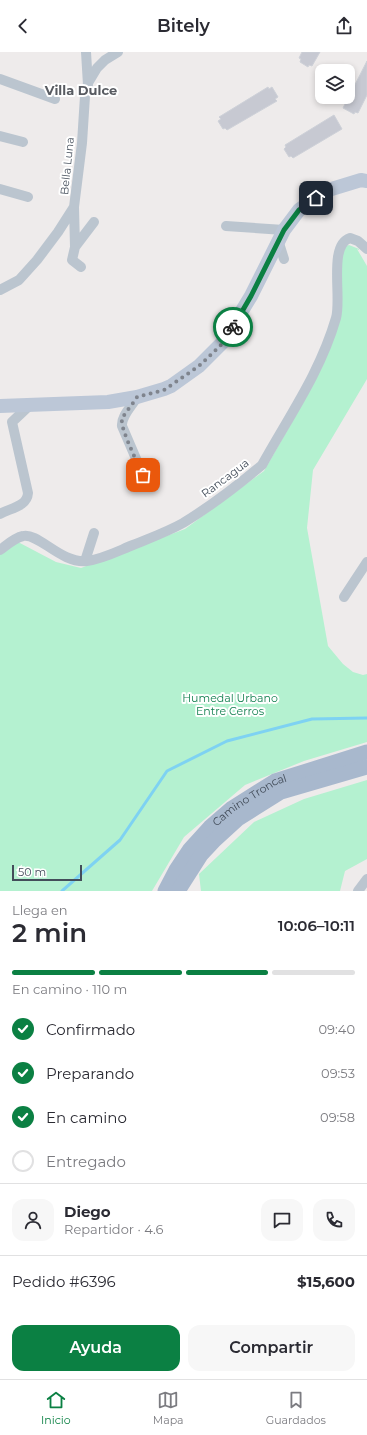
<!DOCTYPE html>
<html lang="es">
<meta charset="utf-8">
<style>
body{margin:0;font-family:Montserrat,sans-serif;background:#f7f7f7;color:#2b2b33;height:100vh;display:flex;flex-direction:column;font-size:15px;white-space:nowrap}
*{box-sizing:border-box;margin:0}
p{font-size:13px;color:#7c7c81}
.icon{flex:none;width:22px;height:22px;fill:none;stroke:currentColor;stroke-width:2;stroke-linecap:round;stroke-linejoin:round}
.map{position:relative;height:839px;overflow:hidden}
.details{display:flex;flex-direction:column;background:#fff;flex:1}
.details>*{flex:none}
.tools{position:absolute;left:315px;top:12px;display:grid;gap:8px}
.tools a{display:grid;place-items:center;width:40px;height:40px;border-radius:8px;background:#fff;box-shadow:0 2px 6px #0003;font-size:20px}
.scale{position:absolute;left:12px;bottom:10px;width:70px;box-sizing:border-box;padding-left:4px;border:2px solid #434d5a;border-top:0;font-size:11px;line-height:14px;white-space:nowrap;color:#434d5a;-webkit-text-stroke:3px #fff;paint-order:stroke}
.pin{position:absolute;display:grid;place-items:center;width:34px;height:34px;color:#fff;margin:-17px;border-radius:8px;box-shadow:0 2px 6px #0006}
.courier{position:absolute;display:grid;place-items:center;width:40px;height:40px;margin:-20px;border:3px solid #0b8043;border-radius:50%;background:#fff;color:#222;box-shadow:0 1px 5px #0007}
.summary em{font-style:normal;font-weight:600}
.summary div{display:flex;flex-direction:column-reverse}
.summary{display:flex;align-items:center;justify-content:space-between;height:68px;padding:0 12px}
h1{font-size:26px;font-weight:600;line-height:30px}
.bar{display:grid;grid-template-columns:repeat(4,1fr);gap:6px 4px;align-content:center;height:48px;padding:0 12px}
.bar i{height:5px;border-radius:3px;background:#e1e1e2}
.bar .on{background:#0b8043}
.bar p{grid-column:span 4}
.line{display:flex;align-items:center;gap:10px;padding:0 12px;border-top:1px solid #e1e1e2}
.line div{flex:1}
.round{display:grid;place-items:center;flex:none;width:42px;height:42px;border-radius:12px;background:#f7f7f7}
ol{padding:0 12px;list-style:none}
li{display:flex;align-items:center;gap:12px;height:44px}
li p{margin-inline-start:auto}
li .icon{padding:4px;border-radius:50%;background:#0b8043;color:#fff;stroke-width:4}
li:last-child{color:#7c7c81}
li i{width:22px;height:22px;border:2px solid #e1e1e2;border-radius:50%}
.cta{display:flex;gap:8px;margin-top:auto;padding:8px 12px}
.cta a{flex:1;height:46px;border-radius:12px;background:#0b8043;color:#fff;font-size:16px;font-weight:600;line-height:46px;text-align:center}
.cta a+a{background:#f7f7f7;color:#2b2b33}
header{display:flex;justify-content:space-between;align-items:center;height:52px;padding:0 12px;background:#fff;font-size:18px;font-weight:600}
.menu{display:flex;justify-content:space-around;align-items:center;height:56px;border-top:1px solid #e1e1e2;background:#fff;font-size:11px;color:#7c7c81}
.menu a{display:grid;justify-items:center;gap:2px}
.menu .on{color:#0b8043}
.map>svg:first-child{display:block}
.green{fill:#b4f1d0}
.lines{fill:none;stroke-linecap:round;stroke-linejoin:round}
.stream{stroke:#7ed2f2;stroke-width:3}
.building{fill:#c7c9d2;stroke:#ced1d8}
.street{stroke:#bbc5cf;stroke-width:10}
.secondary{stroke:#bcc7d7;stroke-width:14}
.primary{stroke:#a8b8cd;stroke-width:15}
.done{stroke:#7f848d;stroke-width:4;stroke-dasharray:0 7.2}
.route{stroke:#0b8043;stroke-width:5}
.labels{text-anchor:middle;stroke-width:4;stroke-linejoin:round;paint-order:stroke}
.street-label{font-size:11px;fill:#434d5a;stroke:#fff}
.park-label{font-size:11px;fill:#107f4e;stroke:#fff}
.quarter-label{font-size:13px;font-weight:bold;fill:#585b61;stroke:#fff}
</style>
<header><svg class="icon" aria-label="back" viewBox="0 0 24 24"><path d="M15 5l-7 7 7 7"/></svg>Bitely<svg class="icon" aria-label="share" viewBox="0 0 24 24"><path d="M12 15V3M7 8l5-5 5 5M5 13v7h14v-7"/></svg></header>
<div class="map">
<svg width="367" height="839" viewBox="0 0 367 839">
<rect width="100%" height="100%" fill="#eeebeb"/>
<!-- green -->
<path class="green" d="M349 193 359 197V198L357 197 367 214V327L313 418 307 476 328 594 343 612 353 620 363 623 367 622V690L304 709 245 733 184 785 152 839H0V500L18 490 56 510 81 516 185 477 264 419 308 342 339 260 340 214 344 195Z
M367 728V807L345 819 340 839H201L199 822 254 770 304 747Z"/>
<g class="lines">
<!-- stream -->
<path class="stream" d="M62 839 120 788 167 719 227 689 312 667 367 666"/>
</g>
<!-- building -->
<path class="building" d="M302 0H320L312 14 309 13 308 15 300 10 301 7 299 6Z
M367 9V43L358 61 355 60 354 62 343 56Z
M268 35 269 37 272 35 278 45 275 47 277 49 227 78 225 76 223 77 218 69 221 67 219 65Z
M334 63 342 77 293 106 291 104 289 105 284 97 286 95 285 93Z"/>
<g class="lines">
<!-- street -->
<path class="street" d="M86 0 88 33
M0 27 55 47
M0 84 23 90
M0 137 28 145
M74 155 75 195 72 208 81 215
M226 174 284 178
M278 188 284 207
M75 195 94 170
M0 238 19 228 37 208 58 180 74 155 82 91 85 44 88 31 97 16 105 8 118 0
M137 345C132 354 121 364 122 374L143 423
M0 462C10 456 27 455 28 441L12 370 30 353
M0 498C7 493 14 486 23 484 38 480 61 512 87 509 103 507 118 499 133 493 150 486 167 480 183 471 211 454 237 434 262 413 289 364 320 321 336 266 342 246 328 193 350 186L358 189 367 197
M85 509 94 481
M344 545 367 510
M358 839 367 827"/>
<!-- secondary -->
<path class="secondary" d="M0 354 108 350 137 345 164 337 171 334 199 314 223 290 251 244 284 178 299 158 325 139 361 128 367 129"/>
<!-- primary -->
<g class="primary">
<path id="s1" d="M165 839 176 818 190 797 210 775 232 756 275 729 367 700"/>
<path d="M178 839 201 803 215 788 238 767 257 755 281 740 367 715"/>
</g>
</g>
<g class="lines">
<!-- done -->
<path class="done" d="M143 423C139 414 120 376 122 368 122 364 134 351 137 345L164 338 199 314 224 290 233 275"/>
<!-- route -->
<path class="route" d="M233 275 251 244 284 178 299 158 316 146"/>
</g>
<g class="labels">
<!-- street labels -->
<g class="street-label">
<text transform="translate(67 114) rotate(-84)" y="4">Bella Luna</text>
<text transform="translate(225 426) rotate(-37)" y="4">Rancagua</text>
<text dy="4" stroke="none"><textPath href="#s1" startOffset="127">Camino Troncal</textPath></text>
</g>
<!-- park labels -->
<g class="park-label">
<text x="230" y="650">Humedal Urbano<tspan x="230" dy="13">Entre Cerros</tspan></text>
</g>
<!-- quarter labels -->
<g class="quarter-label">
<text x="81" y="43">Villa Dulce</text>
</g>
</g>
</svg>
<div class="tools">
<a><svg class="icon" aria-label="layers" viewBox="0 0 24 24"><path d="M12 4l9 5-9 5-9-5zM3 14l9 5 9-5"/></svg></a>
</div>
<div class="scale">50 m</div>
<div class="pin" style="left:143px;top:423px;background:#ea580c"><svg class="icon" aria-label="bag" viewBox="0 0 24 24"><path d="M5 8h14l-1 12H6zM9 8a3 3 0 0 1 6 0"/></svg></div>
<div class="pin" style="left:316px;top:146px;background:#1f2937"><svg class="icon" aria-label="home" viewBox="0 0 24 24"><path d="M3 11l9-7 9 7M6 9v11h12V9"/></svg></div>
<div class="courier" style="left:233px;top:275px"><svg class="icon" aria-label="bike" viewBox="0 0 24 24"><circle cx="6" cy="16" r="4"/><circle cx="18" cy="16" r="4"/><path d="M6 16l4-8h5l3 8M10 8l3 8H6M13 5h3"/></svg></div>
</div>
<section class="details">
<div class="summary"><div><h1>2 min</h1><p>Llega en</p></div><em>10:06–10:11</em></div>
<div class="bar"><i class="on"></i><i class="on"></i><i class="on"></i><i></i><p>En camino · 110 m</p></div>
<ol>
<li><svg class="icon" aria-label="check" viewBox="0 0 24 24"><path d="M5 12l5 5 9-10"/></svg>Confirmado<p>09:40</p></li>
<li><svg class="icon" aria-label="check" viewBox="0 0 24 24"><path d="M5 12l5 5 9-10"/></svg>Preparando<p>09:53</p></li>
<li><svg class="icon" aria-label="check" viewBox="0 0 24 24"><path d="M5 12l5 5 9-10"/></svg>En camino<p>09:58</p></li>
<li><i></i>Entregado</li>
</ol>
<div class="line" style="height:72px"><a class="round"><svg class="icon" aria-label="person" viewBox="0 0 24 24"><circle cx="12" cy="8" r="4"/><path d="M4 21q1-7 8-7t8 7"/></svg></a><div><b>Diego</b><p>Repartidor · 4.6</p></div><a class="round"><svg class="icon" aria-label="chat" viewBox="0 0 24 24"><path d="M4 5h16v11H9l-5 4z"/></svg></a><a class="round"><svg class="icon" aria-label="phone" viewBox="0 0 24 24"><path d="M5 4h4l2 5-3 2q2 4 5 5l2-3 5 2v4C11 20 4 13 5 4z"/></svg></a></div>
<div class="line" style="height:52px"><div>Pedido #6396</div><b>$15,600</b></div>
<div class="cta"><a>Ayuda</a><a>Compartir</a></div>
</section>
<nav class="menu">
<a class="on"><svg class="icon" aria-label="home" viewBox="0 0 24 24"><path d="M3 11l9-7 9 7M6 9v11h12V9"/></svg>Inicio</a>
<a><svg class="icon" aria-label="map" viewBox="0 0 24 24"><path d="M3 6l6-2 6 2 6-2v14l-6 2-6-2-6 2zM9 4v14M15 6v14"/></svg>Mapa</a>
<a><svg class="icon" aria-label="saved" viewBox="0 0 24 24"><path d="M7 4h10v16l-5-4-5 4z"/></svg>Guardados</a>
</nav>
